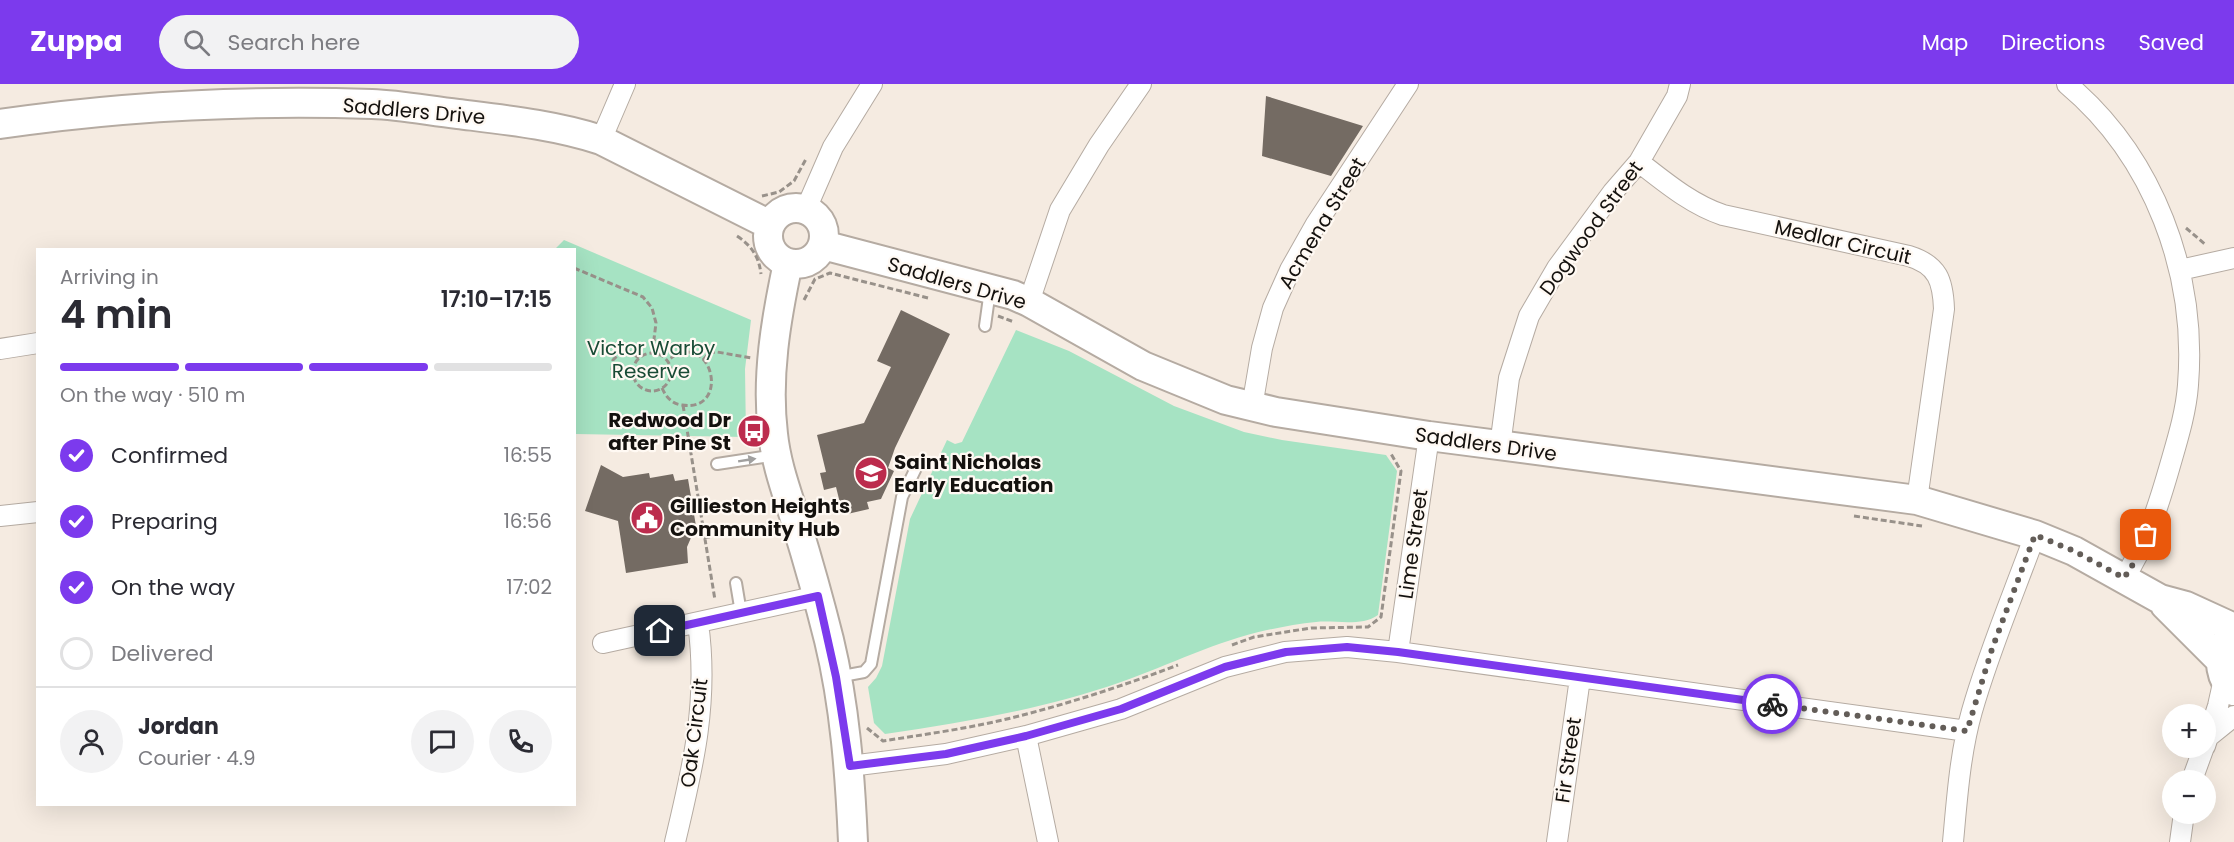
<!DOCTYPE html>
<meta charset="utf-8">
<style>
body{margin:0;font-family:Poppins,sans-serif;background:#f2f2f3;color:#2b2b33;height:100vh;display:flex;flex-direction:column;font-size:22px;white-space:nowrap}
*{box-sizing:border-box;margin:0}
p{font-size:20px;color:#7c7c81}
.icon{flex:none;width:33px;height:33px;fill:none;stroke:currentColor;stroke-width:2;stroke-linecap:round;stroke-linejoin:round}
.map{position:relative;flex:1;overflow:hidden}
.drawer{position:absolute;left:36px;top:164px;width:540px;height:558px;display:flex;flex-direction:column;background:#fff;border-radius:0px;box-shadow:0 6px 24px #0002}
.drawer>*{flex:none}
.controls{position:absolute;left:2162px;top:620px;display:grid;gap:12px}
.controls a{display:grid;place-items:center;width:54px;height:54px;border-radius:50%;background:#fff;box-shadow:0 6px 24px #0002;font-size:30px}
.pin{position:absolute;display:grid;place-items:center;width:51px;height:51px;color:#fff;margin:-26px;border-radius:12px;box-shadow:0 3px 9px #0006}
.courier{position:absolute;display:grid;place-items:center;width:60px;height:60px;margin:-30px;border:4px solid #7c3aed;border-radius:50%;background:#fff;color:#222;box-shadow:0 2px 8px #0007}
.overview em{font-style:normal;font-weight:600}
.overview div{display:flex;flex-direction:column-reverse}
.overview{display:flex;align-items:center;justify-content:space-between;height:102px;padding:0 24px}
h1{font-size:39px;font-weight:600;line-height:45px}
.bar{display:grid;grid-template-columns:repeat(4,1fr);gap:9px 6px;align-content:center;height:72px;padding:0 24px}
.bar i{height:8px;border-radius:4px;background:#e1e1e2}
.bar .on{background:#7c3aed}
.bar p{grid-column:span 4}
.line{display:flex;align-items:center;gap:15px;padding:0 24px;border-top:2px solid #e1e1e2}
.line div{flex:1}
.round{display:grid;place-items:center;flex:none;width:63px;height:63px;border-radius:32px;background:#f2f2f3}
ol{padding:0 24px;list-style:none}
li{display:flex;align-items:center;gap:18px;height:66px}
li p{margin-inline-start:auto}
li .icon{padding:6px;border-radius:50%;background:#7c3aed;color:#fff;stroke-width:4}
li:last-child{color:#7c7c81}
li i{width:33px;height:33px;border:3px solid #e1e1e2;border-radius:50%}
header{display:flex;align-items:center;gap:36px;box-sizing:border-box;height:84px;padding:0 30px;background:#7c3aed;color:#fff}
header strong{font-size:28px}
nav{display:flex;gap:33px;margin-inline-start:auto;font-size:21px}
.search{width:420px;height:54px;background:#f2f2f3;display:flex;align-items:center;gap:15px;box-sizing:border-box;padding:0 21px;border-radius:33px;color:#7c7c81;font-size:22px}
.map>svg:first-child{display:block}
.green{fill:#a6e3c3}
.building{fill:#746b63}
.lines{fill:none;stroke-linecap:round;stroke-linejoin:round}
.lane-casing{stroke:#b5aba2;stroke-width:14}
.street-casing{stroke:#b5aba2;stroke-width:22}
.secondary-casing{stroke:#b5aba2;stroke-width:32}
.path{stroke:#98918a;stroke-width:3;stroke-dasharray:6 3;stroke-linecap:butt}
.lane{stroke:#fff;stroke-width:10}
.street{stroke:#fff;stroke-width:20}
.secondary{stroke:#fff;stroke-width:28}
.oneway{fill:#a1a09f}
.done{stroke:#635d58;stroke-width:6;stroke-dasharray:0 10.8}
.route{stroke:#7c3aed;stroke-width:8}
.labels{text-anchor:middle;stroke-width:4.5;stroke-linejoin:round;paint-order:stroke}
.street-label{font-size:20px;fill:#14110e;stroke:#fff9f3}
.park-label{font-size:20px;fill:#184b35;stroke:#fff9f3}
.poi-label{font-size:20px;font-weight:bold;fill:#14110e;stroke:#fff9f3;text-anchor:start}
</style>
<header>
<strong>Zuppa</strong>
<div class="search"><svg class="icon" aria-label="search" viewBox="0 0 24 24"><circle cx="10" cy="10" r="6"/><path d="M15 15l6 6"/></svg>Search here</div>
<nav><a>Map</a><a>Directions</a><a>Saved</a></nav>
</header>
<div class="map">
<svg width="2234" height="758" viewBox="0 0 2234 758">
<rect width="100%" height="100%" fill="#f5ebe1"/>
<!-- green -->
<path class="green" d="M564 156 751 236 745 285 746 353 575 350 574 165H555Z
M1016 246 1069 267 1174 322 1244 348 1282 356 1386 371 1397 387 1378 531C1361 543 1336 536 1316 538 1300 539 1283 543 1267 546 1216 557 1170 581 1121 598 1045 625 965 638 885 650L874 639 868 603 876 594 882 582 910 435 947 356 955 360 962 358Z"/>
<!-- building -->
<path class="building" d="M1266 12 1363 42 1331 92 1262 72Z
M901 226 950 250 895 364 888 384 894 387 881 415 867 418 869 425 843 431 836 403 824 406 820 389 826 388 817 351 864 339 891 283 877 277Z
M601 381 623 393 649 389 650 394 673 390 675 397 688 395 696 442 687 463 688 479 626 489 618 437 585 427Z"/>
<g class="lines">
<!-- lane casing -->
<g class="lane-casing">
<path id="lane" d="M985 242 990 206
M717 380 776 371
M736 499 741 529
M837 593 864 588 871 580 902 413 917 382"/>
</g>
<!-- street casing -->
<g class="street-casing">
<path id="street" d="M2067 0C2154 73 2197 189 2188 301 2186 329 2177 357 2169 385 2158 423 2146 461 2124 494
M601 56 625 0
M1639 78C1666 99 1691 120 1723 131L1909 172C1938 181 1943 197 1944 225L1917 416
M806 125 833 63 872 0
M2180 186 2234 174
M1029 218 1060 126 1099 61 1141 0
M0 265 38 259
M1252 323 1262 264 1273 224 1290 186 1316 140 1408 0
M1500 362 1509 294 1529 232 1557 184 1613 108 1639 78 1677 12 1680 0
M0 432 38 428
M603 559 818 512
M1398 568 1429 352
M1026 652 1048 758
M2208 653 2234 632
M2205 662 2218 622 2224 595
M850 682 946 670 1026 652 1121 625 1225 583 1285 568 1347 563 1398 568 1967 647
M2192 696 2204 663
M675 758C693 683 709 617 698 539
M1557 758 1580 594
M1953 758C1957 715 1960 669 1972 627 1989 567 2014 509 2035 451
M2180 758 2184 729"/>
</g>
<!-- secondary casing -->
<g class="secondary-casing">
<path id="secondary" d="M0 40C123 22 248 16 372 20 401 21 430 27 458 30 506 36 555 41 601 56L770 141
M768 152a28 28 0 1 1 56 0a28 28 0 1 1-56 0Z
M823 161 1013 211 1029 218 1143 282 1226 316 1276 328 1429 352 1917 416 2035 451 2074 467 2160 515 2186 522 2234 544
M788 179C776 235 766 293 773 350 776 380 787 409 796 438 808 477 819 516 829 556 845 622 850 690 853 758
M2165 521 2220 576
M2225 560C2218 576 2220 595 2234 607"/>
</g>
<!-- path -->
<path class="path" d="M762 112 779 108 794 97 806 75
M2186 144 2206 161
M737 152C752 162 759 173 761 190
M574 184 643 213 652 224 656 239 654 255 657 269
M804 216 815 195 830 189 928 214
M998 232 1014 238
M633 288a19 19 0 1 1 38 0a19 19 0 1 1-38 0Z
M703 276 709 269 717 268 752 274
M612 286 613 276 620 269 630 268 639 274
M574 301H575
M662 304C666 313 672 320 682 321 733 329 711 240 667 277
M683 321 715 516
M1854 432 1922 442
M704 454 773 442
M1232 561 1254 553 1311 544 1368 543 1381 533 1401 387 1390 368
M867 644 883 657C927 650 972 644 1015 633 1071 619 1125 601 1178 581"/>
<!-- lane -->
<use href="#lane" class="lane"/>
<!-- street -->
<use href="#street" class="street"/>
<!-- secondary -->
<use href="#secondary" class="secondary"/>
</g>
<!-- one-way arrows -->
<defs><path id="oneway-solid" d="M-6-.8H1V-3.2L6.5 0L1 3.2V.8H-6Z" transform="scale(1.5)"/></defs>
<use class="oneway" href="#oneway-solid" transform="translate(747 376) rotate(-9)"/>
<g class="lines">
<!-- done -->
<path class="done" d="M1772 620 1967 647 1992 565 2035 451 2074 467 2124 494 2139 471 2146 451"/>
<!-- route -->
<path class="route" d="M660 547 818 512 836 593 850 682 946 670 1026 652 1121 625 1225 583 1286 568 1347 563 1398 568 1772 620"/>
</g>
<!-- icons -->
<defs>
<g id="bus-disc" transform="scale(1.725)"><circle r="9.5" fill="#bc2c4d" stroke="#fff9f3"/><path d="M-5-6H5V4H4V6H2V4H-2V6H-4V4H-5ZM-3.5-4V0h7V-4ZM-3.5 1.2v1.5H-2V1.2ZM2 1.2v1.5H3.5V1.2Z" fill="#fff"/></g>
<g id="school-disc" transform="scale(1.725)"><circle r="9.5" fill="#bc2c4d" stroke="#fff9f3"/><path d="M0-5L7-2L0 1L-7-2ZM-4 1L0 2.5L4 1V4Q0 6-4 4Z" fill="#fff"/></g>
<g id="civic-disc" transform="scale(1.725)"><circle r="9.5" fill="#bc2c4d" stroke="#fff9f3"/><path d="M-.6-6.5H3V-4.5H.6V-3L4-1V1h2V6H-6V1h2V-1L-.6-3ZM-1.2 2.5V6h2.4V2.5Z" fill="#fff"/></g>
</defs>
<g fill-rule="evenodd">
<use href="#bus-disc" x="754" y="347"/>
<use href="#school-disc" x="871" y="389"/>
<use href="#civic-disc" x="647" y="434"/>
</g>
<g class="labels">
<!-- street labels -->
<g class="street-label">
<text transform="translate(414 27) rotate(5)" y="7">Saddlers Drive</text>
<text transform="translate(1322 139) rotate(-59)" y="7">Acmena Street</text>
<text transform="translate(1591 144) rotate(-54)" y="7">Dogwood Street</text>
<text transform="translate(1843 158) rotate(13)" y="7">Medlar Circuit</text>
<text transform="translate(957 199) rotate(16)" y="7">Saddlers Drive</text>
<text transform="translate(1486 360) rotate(8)" y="7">Saddlers Drive</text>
<text transform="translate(1413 460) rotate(-82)" y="7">Lime Street</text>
<text transform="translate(694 649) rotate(-83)" y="7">Oak Circuit</text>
<text transform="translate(1568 676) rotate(-82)" y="7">Fir Street</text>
</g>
<!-- park labels -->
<g class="park-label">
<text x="651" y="271">Victor Warby<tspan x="651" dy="23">Reserve</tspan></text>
</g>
<!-- poi labels -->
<g class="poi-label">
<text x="731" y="343" text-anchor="end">Redwood Dr<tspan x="731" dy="23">after Pine St</tspan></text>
<text x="894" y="385">Saint Nicholas<tspan x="894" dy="23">Early Education</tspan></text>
<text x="670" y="429">Gillieston Heights<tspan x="670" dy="23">Community Hub</tspan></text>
</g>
</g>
</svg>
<div class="controls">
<a>+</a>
<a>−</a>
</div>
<div class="pin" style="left:2146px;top:451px;background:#ea580c"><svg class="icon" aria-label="bag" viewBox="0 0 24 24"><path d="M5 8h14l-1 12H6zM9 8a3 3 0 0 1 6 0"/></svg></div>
<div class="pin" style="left:660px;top:547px;background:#1f2937"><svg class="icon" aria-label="home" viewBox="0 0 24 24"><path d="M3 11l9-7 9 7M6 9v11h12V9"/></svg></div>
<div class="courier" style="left:1772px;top:620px"><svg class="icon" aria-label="bike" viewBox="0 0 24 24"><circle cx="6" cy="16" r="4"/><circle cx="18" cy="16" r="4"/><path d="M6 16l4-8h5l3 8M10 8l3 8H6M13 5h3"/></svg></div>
<section class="drawer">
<div class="overview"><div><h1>4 min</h1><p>Arriving in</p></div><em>17:10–17:15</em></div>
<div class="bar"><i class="on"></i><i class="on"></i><i class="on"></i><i></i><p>On the way · 510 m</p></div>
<ol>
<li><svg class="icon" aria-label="check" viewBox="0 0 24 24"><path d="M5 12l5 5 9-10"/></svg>Confirmed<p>16:55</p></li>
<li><svg class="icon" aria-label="check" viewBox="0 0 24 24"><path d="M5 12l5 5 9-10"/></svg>Preparing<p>16:56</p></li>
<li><svg class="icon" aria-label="check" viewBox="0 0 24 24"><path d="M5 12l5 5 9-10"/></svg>On the way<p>17:02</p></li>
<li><i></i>Delivered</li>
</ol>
<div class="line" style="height:108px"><a class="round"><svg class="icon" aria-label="person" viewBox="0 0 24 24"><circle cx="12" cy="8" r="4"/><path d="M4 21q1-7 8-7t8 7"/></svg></a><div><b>Jordan</b><p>Courier · 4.9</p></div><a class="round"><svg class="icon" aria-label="chat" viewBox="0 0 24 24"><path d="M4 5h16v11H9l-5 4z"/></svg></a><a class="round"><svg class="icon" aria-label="phone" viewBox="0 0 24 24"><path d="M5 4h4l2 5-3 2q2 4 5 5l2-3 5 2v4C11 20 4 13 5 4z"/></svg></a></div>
</section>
</div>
